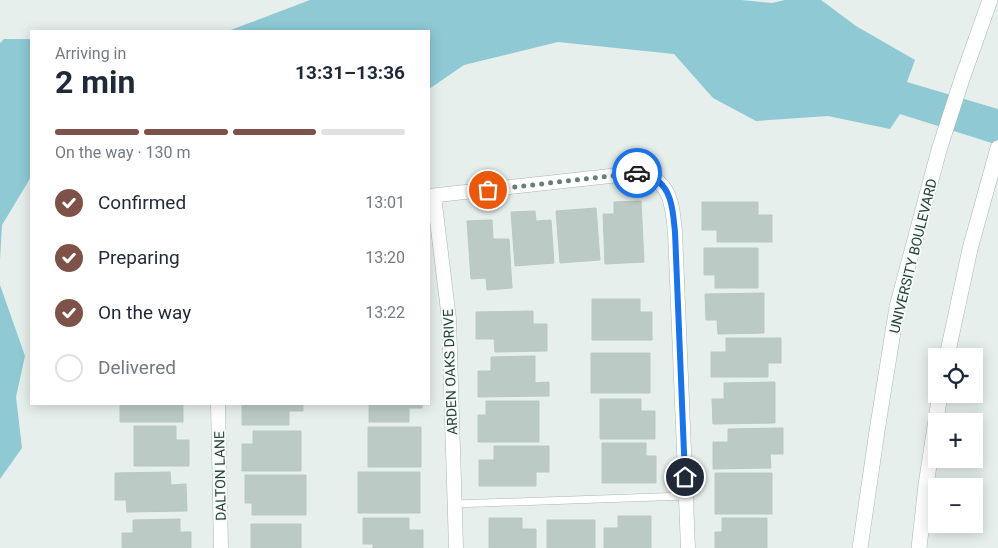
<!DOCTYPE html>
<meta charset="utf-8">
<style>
body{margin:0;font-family:Roboto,sans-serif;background:#f2f2f3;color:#1f2937;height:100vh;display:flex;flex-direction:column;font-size:19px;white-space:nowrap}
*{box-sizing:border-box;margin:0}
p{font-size:16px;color:#747a83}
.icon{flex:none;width:28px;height:28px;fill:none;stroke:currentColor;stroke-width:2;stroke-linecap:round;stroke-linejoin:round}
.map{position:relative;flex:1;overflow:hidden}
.panel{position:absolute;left:30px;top:30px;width:400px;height:375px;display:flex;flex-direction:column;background:#fff;border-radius:0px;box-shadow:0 2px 12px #0003}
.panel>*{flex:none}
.tools{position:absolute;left:928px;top:348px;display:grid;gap:10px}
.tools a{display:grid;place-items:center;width:55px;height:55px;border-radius:0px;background:#fff;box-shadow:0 2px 12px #0003;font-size:25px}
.pin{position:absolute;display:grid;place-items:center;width:42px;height:42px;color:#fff;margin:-21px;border:2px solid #fff;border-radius:50%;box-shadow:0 1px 5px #0007}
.courier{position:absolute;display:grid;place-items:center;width:50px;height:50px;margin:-25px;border:4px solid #1a73e8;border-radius:50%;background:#fff;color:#222;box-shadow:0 1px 6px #0007}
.headline em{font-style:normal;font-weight:700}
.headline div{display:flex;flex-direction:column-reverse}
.headline{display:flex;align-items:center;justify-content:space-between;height:85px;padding:0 25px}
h1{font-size:32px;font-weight:700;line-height:38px}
.bar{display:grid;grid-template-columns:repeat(4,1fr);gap:8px 5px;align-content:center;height:60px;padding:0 25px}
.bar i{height:6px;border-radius:4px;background:#e0e1e3}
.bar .selected{background:#7f5249}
.bar p{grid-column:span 4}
ol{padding:0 25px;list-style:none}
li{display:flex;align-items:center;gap:15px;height:55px}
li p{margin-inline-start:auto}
li .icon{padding:5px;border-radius:50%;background:#7f5249;color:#fff;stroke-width:4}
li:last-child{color:#747a83}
li i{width:28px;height:28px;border:2px solid #e0e1e3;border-radius:50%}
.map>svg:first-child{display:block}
.water{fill:#8ec9d4}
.building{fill:#bbcac4;stroke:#b8c9c2}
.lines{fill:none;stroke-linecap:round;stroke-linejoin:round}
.lane-casing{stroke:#a8b8b2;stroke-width:8}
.street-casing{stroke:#a8b8b2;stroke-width:15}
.secondary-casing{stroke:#a4bbb3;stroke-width:16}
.lane{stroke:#fff;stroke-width:7}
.street{stroke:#fff;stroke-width:14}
.secondary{stroke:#fff;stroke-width:15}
.done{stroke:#687f78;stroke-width:5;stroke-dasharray:0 9}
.route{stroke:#1a73e8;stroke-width:6}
.labels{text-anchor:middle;stroke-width:4;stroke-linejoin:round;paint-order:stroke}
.street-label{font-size:14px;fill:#24423a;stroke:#f7fbf9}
</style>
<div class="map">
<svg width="998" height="548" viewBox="0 0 998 548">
<rect width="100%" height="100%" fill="#e6efeb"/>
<!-- water -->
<path class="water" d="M310 0H741L772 3 785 0H821L856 26 915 60 907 82 998 109V145L900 114 890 129 828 116 756 121 713 98 674 54 558 42 464 65 429 89V31H228Z
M4 39H31V177L2 225 0 260V43Z
M0 285 25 356 16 397 22 448 0 479Z"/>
<!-- building -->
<path class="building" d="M641 201 644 262 605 264 603 214H614V202Z
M702 202H758V215H772V242H717V230H702Z
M596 208 600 260 560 263 556 211Z
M535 211 536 221 551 220 554 263 515 266 511 212Z
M492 220 493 239H509L512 288 487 290 486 278 471 279 467 221Z
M704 248H758V288H715V275H704Z
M764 293V333L718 334 717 320H706L705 294Z
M592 299H640V312H652V340H592Z
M533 311V324H547V351L495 352 494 339H476V312Z
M726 338H781V363H768V377H711V352H726Z
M591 353H650V393H591Z
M535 356V383L549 382V396L478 397V371H491V357Z
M775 382V423L713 424 712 399H724V383Z
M600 399H641V411H655V439H600Z
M486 401H539V442H478V415H486Z
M120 404H183V422H120Z
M242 404H303V411H289V425H242Z
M369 404H422V408H409V422H369Z
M134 426H176V440H189V466H134Z
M368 427H421V467H368Z
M783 428V454H770L771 468 713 469V442H728V429Z
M253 431H301V471H242V444H253Z
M602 443H646V456H656V483H602Z
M494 446H549V472H536V486H479V460H494Z
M170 472 171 485 186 484 187 511 127 512 126 500H115V473Z
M358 472H420V513H358Z
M715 473H772V514H715Z
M245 475H306V515H252V503H245Z
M618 516H651V548H604V528H618Z
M363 518H409V530H423V548H373V544H363Z
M489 518H522V529H536V548H489Z
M722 518H767V548H715V532H722Z
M180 519V532H191V548H122V533H133V520Z
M547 520H595V548H547Z
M251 524H301V548H251Z"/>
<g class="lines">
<!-- lane casing -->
<g class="lane-casing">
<path id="lane" d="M454 504 685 496"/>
</g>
<!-- street casing -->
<g class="street-casing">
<path id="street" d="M429 196 637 173C671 179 672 203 675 232L688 548
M434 196 449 319 456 548
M218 404 221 548"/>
</g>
<!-- secondary casing -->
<g class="secondary-casing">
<path id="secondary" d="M947 356 970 249 998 148
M860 548 877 431 897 307 939 150 962 79 990 0
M919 548 926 485 940 394"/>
</g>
<!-- lane -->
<use href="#lane" class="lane"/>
<!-- street -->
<use href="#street" class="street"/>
<!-- secondary -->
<use href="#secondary" class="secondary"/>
</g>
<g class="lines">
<!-- done -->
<path class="done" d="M488 190 637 173"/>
<!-- route -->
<path class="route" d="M637 173C671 178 672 203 675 232L685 477"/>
</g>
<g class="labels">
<!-- street labels -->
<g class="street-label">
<text transform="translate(913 256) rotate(-76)" y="5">UNIVERSITY BOULEVARD</text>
<text transform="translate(450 372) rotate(-92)" y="5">ARDEN OAKS DRIVE</text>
<text transform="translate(220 476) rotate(-91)" y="5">DALTON LANE</text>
</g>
</g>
</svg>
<div class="tools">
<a><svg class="icon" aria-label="locate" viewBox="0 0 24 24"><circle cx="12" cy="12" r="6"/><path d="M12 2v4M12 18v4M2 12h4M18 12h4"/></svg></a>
<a>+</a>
<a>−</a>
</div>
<div class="pin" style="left:488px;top:190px;background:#ea580c"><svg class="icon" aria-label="bag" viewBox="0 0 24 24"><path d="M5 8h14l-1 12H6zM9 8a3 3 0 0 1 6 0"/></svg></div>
<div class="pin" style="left:685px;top:477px;background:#1f2937"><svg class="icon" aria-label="home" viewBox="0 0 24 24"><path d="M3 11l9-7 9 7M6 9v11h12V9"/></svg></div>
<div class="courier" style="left:637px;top:173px"><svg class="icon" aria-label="car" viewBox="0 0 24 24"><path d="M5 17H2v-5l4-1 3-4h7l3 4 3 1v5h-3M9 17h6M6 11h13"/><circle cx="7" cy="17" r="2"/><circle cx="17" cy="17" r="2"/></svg></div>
<section class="panel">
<div class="headline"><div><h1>2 min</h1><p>Arriving in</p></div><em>13:31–13:36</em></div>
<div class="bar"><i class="selected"></i><i class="selected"></i><i class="selected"></i><i></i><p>On the way · 130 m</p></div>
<ol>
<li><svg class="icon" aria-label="check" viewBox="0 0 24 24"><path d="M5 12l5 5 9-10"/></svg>Confirmed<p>13:01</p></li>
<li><svg class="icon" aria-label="check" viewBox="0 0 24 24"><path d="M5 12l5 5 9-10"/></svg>Preparing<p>13:20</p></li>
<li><svg class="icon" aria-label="check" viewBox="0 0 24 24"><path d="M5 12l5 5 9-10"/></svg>On the way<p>13:22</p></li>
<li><i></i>Delivered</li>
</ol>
</section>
</div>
